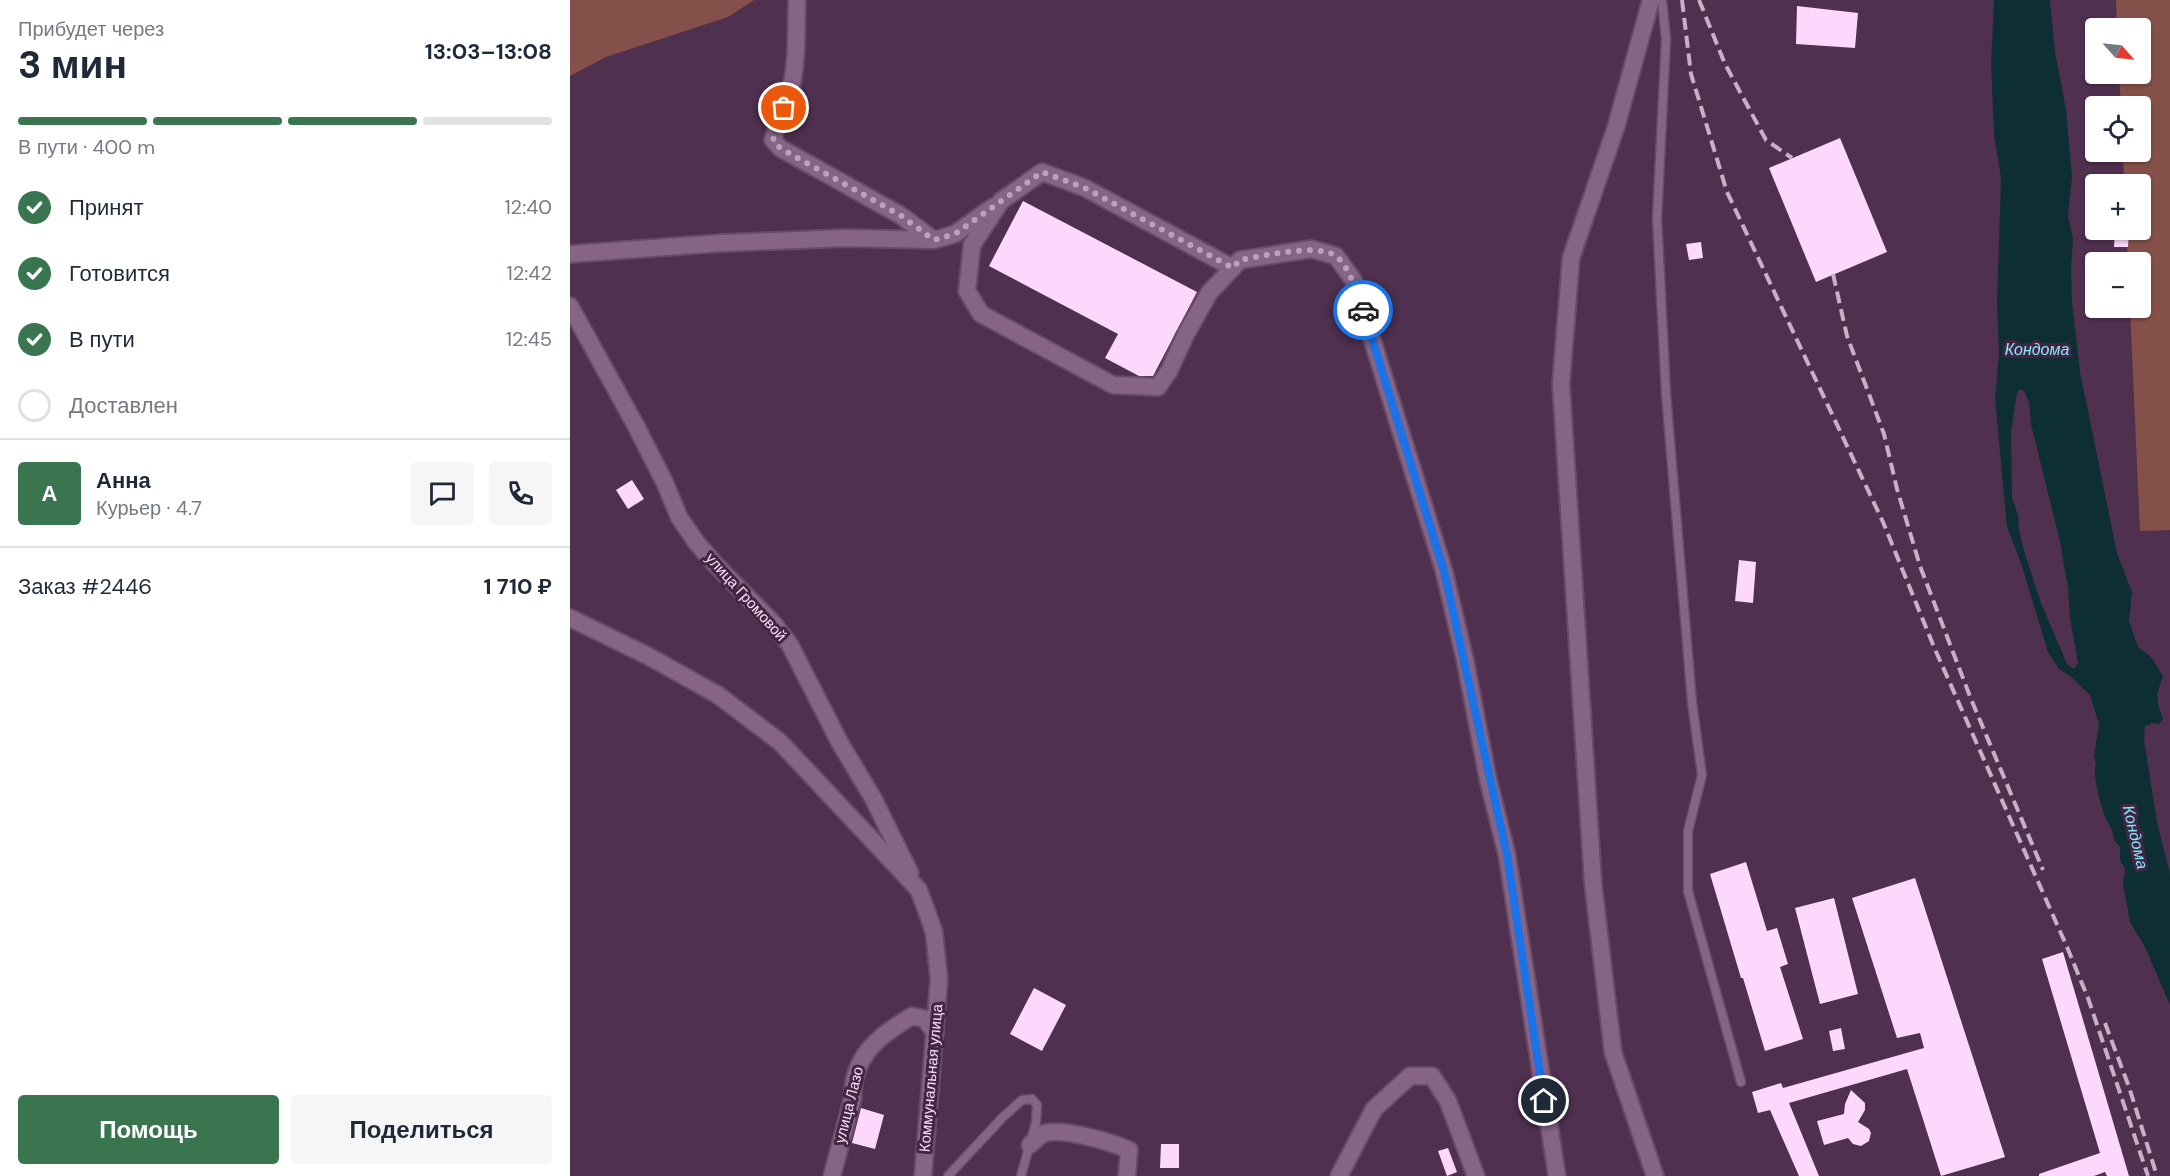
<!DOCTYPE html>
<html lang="ru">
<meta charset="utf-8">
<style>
body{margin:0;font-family:"DM Sans",sans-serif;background:#f6f6f7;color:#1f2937;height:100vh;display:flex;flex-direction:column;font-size:22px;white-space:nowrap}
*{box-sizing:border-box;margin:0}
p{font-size:20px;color:#747a83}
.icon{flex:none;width:33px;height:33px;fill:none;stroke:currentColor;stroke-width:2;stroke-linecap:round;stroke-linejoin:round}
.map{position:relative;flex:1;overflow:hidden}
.details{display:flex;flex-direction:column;background:#fff;width:570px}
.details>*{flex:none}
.needle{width:39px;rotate:117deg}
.fabs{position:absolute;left:1515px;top:18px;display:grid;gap:12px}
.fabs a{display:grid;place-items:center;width:66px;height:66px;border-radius:6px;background:#fff;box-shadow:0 2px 4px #0004;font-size:30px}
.pin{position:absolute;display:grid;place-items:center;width:51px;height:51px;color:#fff;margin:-26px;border:3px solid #fff;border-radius:50%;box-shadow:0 2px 6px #0007}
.courier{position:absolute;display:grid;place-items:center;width:60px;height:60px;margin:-30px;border:4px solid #1a73e8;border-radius:50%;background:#fff;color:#222;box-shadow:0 2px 8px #0007}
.summary em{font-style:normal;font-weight:700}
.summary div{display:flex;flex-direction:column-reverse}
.summary{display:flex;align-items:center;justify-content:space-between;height:102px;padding:0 18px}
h1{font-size:39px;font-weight:700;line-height:45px}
.bar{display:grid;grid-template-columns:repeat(4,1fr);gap:9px 6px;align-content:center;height:72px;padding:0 18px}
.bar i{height:8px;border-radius:4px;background:#e0e1e3}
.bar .active{background:#397650}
.bar p{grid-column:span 4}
.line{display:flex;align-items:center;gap:15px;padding:0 18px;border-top:2px solid #e0e1e3}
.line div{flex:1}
.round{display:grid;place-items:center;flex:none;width:63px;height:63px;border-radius:6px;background:#f6f6f7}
ol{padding:0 18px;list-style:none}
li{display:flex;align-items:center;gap:18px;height:66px}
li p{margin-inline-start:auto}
li .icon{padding:6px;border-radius:50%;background:#397650;color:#fff;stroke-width:4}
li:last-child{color:#747a83}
li i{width:33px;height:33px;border:3px solid #e0e1e3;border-radius:50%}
.cta{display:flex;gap:12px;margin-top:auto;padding:12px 18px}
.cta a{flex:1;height:69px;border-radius:6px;background:#397650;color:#fff;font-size:24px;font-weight:700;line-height:69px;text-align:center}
.cta a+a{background:#f6f6f7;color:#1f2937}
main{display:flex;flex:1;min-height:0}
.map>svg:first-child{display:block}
.green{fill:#86504a}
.water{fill:#0d2f33;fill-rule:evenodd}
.building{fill:#fed7fd}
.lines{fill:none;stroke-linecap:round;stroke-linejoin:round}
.service-casing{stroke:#664c66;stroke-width:11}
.minor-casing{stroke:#664c66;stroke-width:20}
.service{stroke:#866486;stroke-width:8}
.minor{stroke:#866486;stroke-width:16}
.rail{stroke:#c7b1c6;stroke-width:4;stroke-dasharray:12 6;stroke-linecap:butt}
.done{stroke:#baa3ba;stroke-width:6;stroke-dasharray:0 10.8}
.route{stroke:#1a73e8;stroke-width:8}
.labels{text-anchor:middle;stroke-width:6;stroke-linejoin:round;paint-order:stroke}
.street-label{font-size:15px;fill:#f4e1f3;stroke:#442644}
.water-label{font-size:16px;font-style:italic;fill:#7eebfa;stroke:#442644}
</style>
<main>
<section class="details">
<div class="summary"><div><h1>3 мин</h1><p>Прибудет через</p></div><em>13:03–13:08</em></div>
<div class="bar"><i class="active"></i><i class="active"></i><i class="active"></i><i></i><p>В пути · 400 m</p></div>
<ol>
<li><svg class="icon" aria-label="check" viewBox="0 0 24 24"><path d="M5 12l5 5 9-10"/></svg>Принят<p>12:40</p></li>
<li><svg class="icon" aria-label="check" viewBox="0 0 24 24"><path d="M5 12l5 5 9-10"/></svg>Готовится<p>12:42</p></li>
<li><svg class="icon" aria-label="check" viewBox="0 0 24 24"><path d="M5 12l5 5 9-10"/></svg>В пути<p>12:45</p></li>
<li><i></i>Доставлен</li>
</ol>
<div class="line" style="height:108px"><b class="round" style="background:#397650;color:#fff">А</b><div><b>Анна</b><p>Курьер · 4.7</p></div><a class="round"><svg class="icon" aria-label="chat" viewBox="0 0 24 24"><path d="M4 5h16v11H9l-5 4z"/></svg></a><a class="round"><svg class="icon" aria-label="phone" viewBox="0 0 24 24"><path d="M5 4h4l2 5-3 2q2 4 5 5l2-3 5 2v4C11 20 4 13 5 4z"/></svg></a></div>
<div class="line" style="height:78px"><div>Заказ #2446</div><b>1 710 ₽</b></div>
<div class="cta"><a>Помощь</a><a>Поделиться</a></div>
</section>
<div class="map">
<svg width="1600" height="1176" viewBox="0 0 1600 1176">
<rect width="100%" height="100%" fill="#4f304f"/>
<!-- green -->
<path class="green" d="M0 0H184L158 17 36 57 0 76Z
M1546 0H1600V530L1570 531 1560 308H1570V262H1558L1556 230H1570V184H1554L1553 152H1570V106H1551L1549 74H1570V28H1547Z"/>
<!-- water -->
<path class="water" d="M1424 0H1480L1485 52 1496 110 1502 177 1498 215 1503 240 1501 268 1502 303 1510 372 1547 553 1562 592 1559 621 1568 647 1581 657 1593 676 1587 694 1588 704 1593 719 1589 724 1582 723 1575 726 1574 740 1587 822 1600 874V1005L1575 947 1560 922 1553 883 1555 869 1550 860V847L1544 840C1543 829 1538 824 1534 814 1530 802 1522 774 1526 763L1524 756 1529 724 1520 695 1500 676 1489 669 1478 652 1451 563 1437 527 1425 399 1429 354 1427 303 1431 178 1424 134 1421 64ZM1450 389 1454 391 1459 402 1461 424 1490 542 1498 588 1500 618 1508 663 1505 668H1502L1497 664 1471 603 1455 554 1449 531 1448 515 1442 498 1441 432 1447 393Z"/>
<!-- building -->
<path class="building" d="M1227 6 1288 13 1285 48 1226 44Z
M1270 138 1317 252 1246 282 1199 168Z
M453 201 627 292 583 376H569L535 358 548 334 419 266Z
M1545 230H1559L1558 247H1544Z
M1131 242 1133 258 1119 260 1116 244Z
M62 480 74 499 58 509 46 490Z
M1169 560 1186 562 1183 603 1165 601Z
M1176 862 1197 931 1207 928 1218 964 1210 967 1233 1039 1195 1051 1173 978H1171L1140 874Z
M1345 878 1435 1157 1371 1176 1337 1069 1219 1103 1249 1176H1229L1200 1110 1188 1113 1182 1092 1211 1083 1213 1088 1354 1048 1350 1033 1327 1038 1282 898Z
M1264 898 1288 994 1250 1004 1225 908Z
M1493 952 1559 1176H1537L1535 1172 1524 1176H1469V1174L1530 1153 1472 959Z
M464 988 496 1005 472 1051 440 1034Z
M1271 1028 1275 1049 1263 1051 1259 1031Z
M1281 1090 1295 1103V1110L1288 1122 1299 1129 1301 1133 1299 1141 1291 1146 1283 1144 1278 1138 1254 1145 1247 1121 1274 1114 1275 1104Z
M291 1108 314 1115 305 1149 282 1143Z
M591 1144H609V1168H590Z
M878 1148 887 1172 877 1176 868 1151Z"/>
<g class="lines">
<!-- service casing -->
<g class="service-casing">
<path id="service" d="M1092 0 1096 39 1087 218 1096 394 1122 702 1132 775 1118 831V891L1171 1082
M378 1176 433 1117 452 1100 462 1099 467 1105 466 1122 451 1176"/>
</g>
<!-- minor casing -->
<g class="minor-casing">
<path id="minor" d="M227 0C226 30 228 66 219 95 215 110 207 124 203 140L210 148 330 215 364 240 385 234 423 207
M1081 0 1046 127 1001 258 991 384 1023 883 1043 1052 1085 1176
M0 254 152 243 276 238 364 240
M663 268 515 188 472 172 431 201 402 245 397 291 411 314 543 385 588 387 599 371 615 336 639 293 670 260 741 249 766 256 784 281 874 571 895 660 918 779 937 855 987 1176
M0 306 66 426 95 483 109 517 126 542 145 564 204 624 220 645 270 743 303 798 340 873
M0 618 78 656 148 695 210 742 349 890 364 932 369 979 353 1176
M460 1145C464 1141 470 1135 475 1133 494 1128 541 1142 559 1150L557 1176
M262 1176 283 1097C282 1056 310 1035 342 1016L355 1019 365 1033
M769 1176 804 1109 840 1076H862L878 1101 906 1176"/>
</g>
<!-- service -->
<use href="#service" class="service"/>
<!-- minor -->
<use href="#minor" class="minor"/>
<!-- rail -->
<path class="rail" d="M1112 0 1121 74 1157 192 1313 522 1364 647 1497 947 1518 998 1578 1176
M1129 0 1155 64 1196 140 1222 158
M1263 274 1277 336 1314 434 1327 489 1350 566 1401 699 1473 870
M1535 1023 1559 1087 1587 1176"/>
</g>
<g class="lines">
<!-- done -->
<path class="done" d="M214 108 203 140 210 148 330 215 364 240 385 234 472 172 515 188 663 268 670 260C693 256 748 243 766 256 779 266 788 295 793 310"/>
<!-- route -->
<path class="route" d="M793 310 874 571 937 855 974 1101"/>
</g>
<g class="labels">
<!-- street labels -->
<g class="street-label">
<text transform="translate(176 597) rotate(48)" y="5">улица Громовой</text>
<text transform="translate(361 1078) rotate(-85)" y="5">Коммунальная улица</text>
<text transform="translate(279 1105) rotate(-76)" y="5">улица Лазо</text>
</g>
<!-- water labels -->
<g class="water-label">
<text x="1467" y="355">Кондома</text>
<text transform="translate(1566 837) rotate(77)" y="6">Кондома</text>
</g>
</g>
</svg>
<div class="fabs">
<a><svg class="needle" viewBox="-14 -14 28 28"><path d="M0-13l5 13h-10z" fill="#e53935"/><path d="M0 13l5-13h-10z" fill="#747a83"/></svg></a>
<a><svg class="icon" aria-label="locate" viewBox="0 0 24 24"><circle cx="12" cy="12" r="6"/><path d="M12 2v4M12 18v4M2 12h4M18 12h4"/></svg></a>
<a>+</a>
<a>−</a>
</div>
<div class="pin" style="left:214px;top:108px;background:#ea580c"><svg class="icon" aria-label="bag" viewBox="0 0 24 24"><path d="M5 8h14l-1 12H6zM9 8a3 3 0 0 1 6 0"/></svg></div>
<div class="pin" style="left:974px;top:1101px;background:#1f2937"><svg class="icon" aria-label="home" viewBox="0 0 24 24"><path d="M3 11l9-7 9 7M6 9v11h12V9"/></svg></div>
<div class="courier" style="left:793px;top:310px"><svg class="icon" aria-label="car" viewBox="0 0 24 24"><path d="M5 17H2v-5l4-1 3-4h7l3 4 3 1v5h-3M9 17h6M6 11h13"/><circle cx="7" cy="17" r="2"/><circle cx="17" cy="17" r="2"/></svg></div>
</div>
</main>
